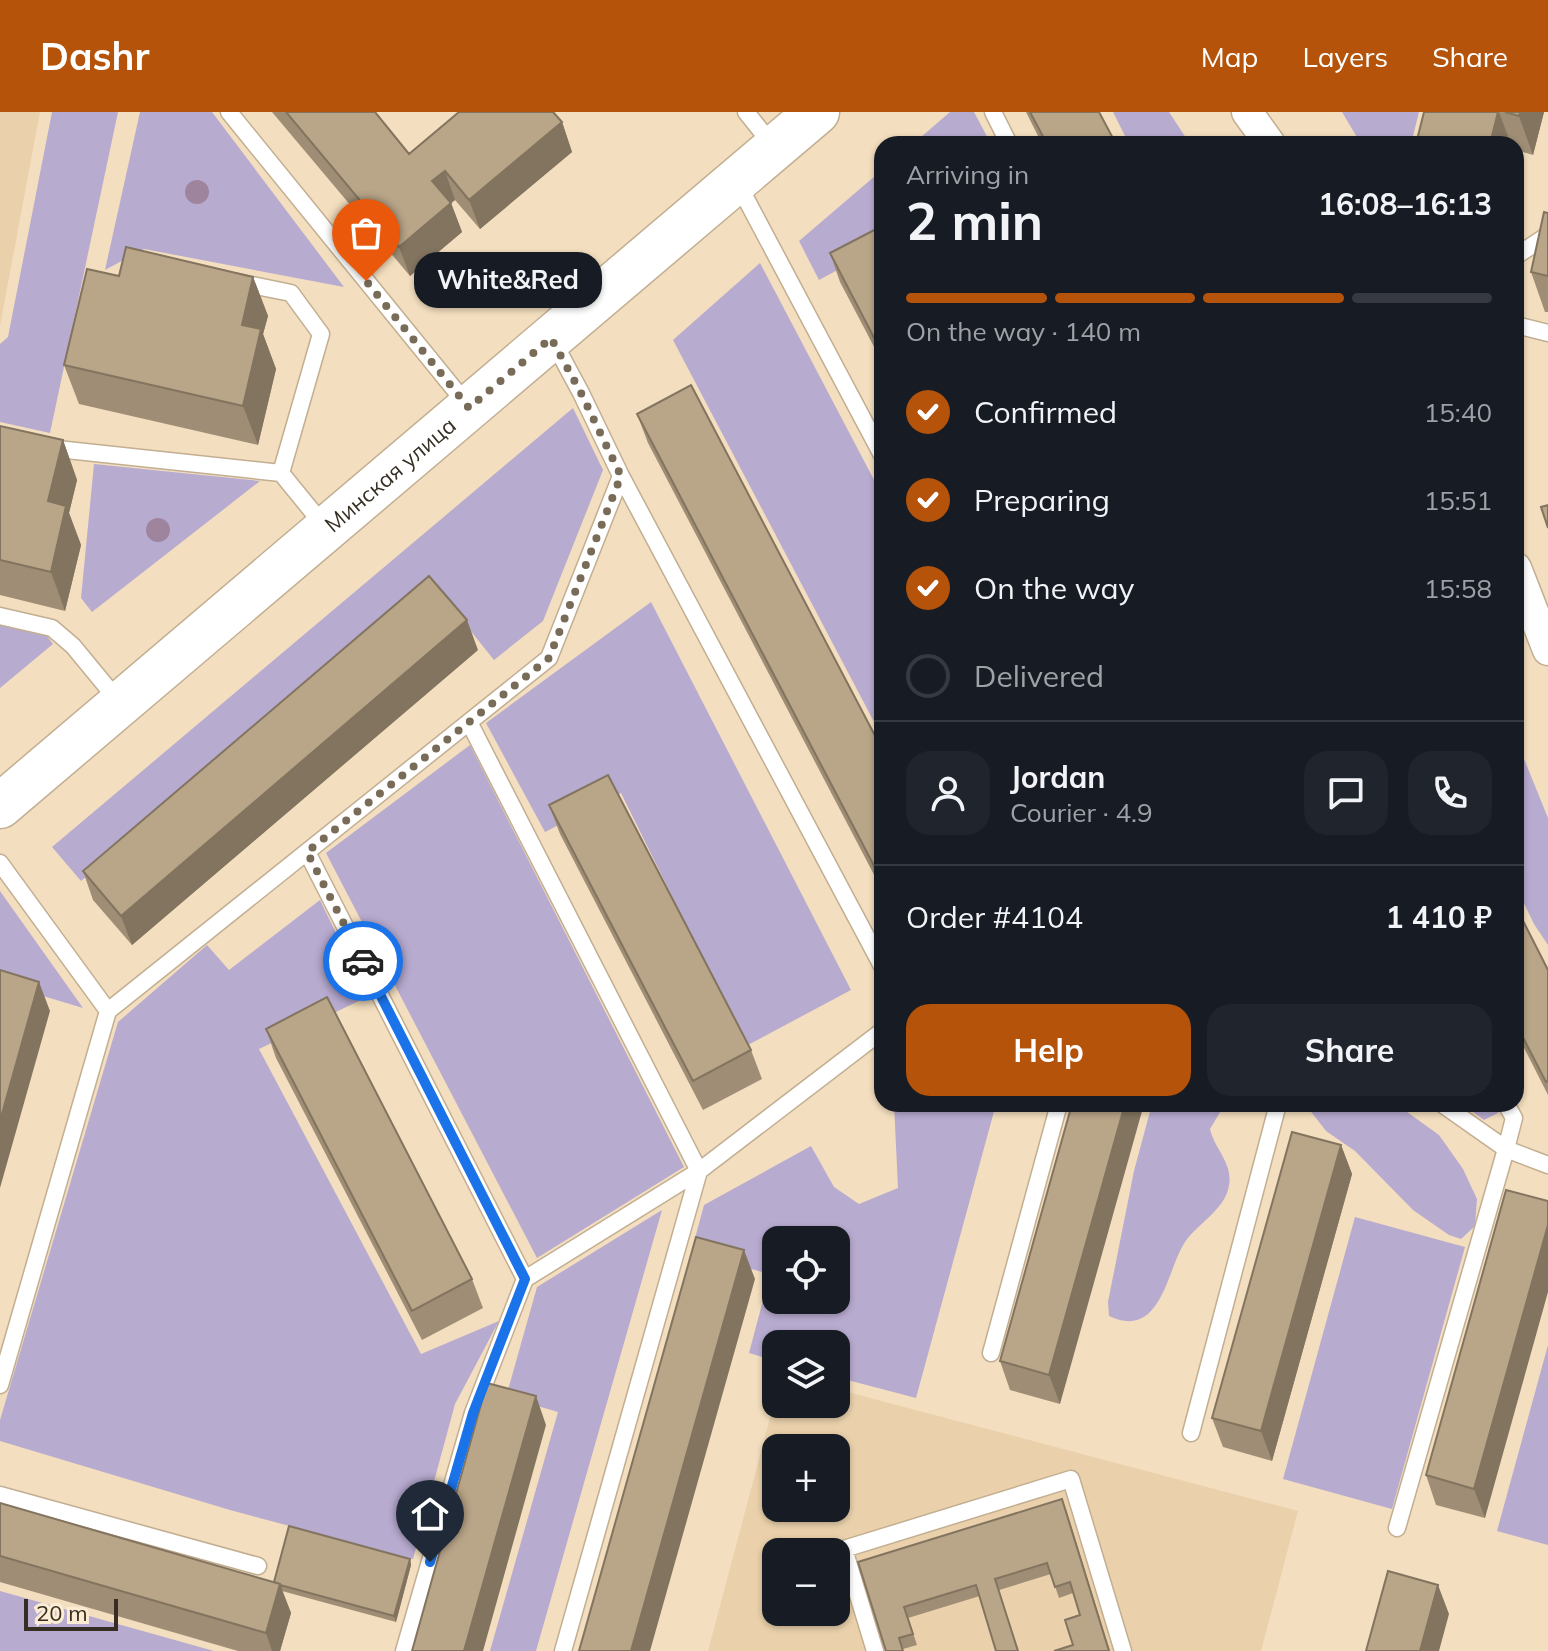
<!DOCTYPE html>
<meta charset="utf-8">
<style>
body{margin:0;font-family:Mulish,sans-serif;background:#20242c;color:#f1f3f6;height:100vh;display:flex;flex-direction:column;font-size:30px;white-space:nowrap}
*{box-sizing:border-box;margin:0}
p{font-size:26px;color:#9ea1a6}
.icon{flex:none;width:44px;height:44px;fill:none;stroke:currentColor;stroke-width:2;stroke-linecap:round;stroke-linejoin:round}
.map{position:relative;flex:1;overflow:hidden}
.panel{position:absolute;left:874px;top:24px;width:650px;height:976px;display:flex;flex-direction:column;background:#171b24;border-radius:24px;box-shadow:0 2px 6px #0004}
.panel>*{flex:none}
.controls{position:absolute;left:762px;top:1114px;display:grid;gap:16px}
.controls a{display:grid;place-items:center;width:88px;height:88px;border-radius:16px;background:#171b24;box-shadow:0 2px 6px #0004;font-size:40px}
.scale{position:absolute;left:24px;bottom:20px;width:94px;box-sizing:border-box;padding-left:8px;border:4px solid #362e22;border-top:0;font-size:22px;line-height:28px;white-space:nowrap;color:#362e22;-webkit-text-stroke:6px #fcecd3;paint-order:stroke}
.pin{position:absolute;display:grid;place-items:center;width:68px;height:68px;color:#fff;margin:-82px -34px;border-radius:50% 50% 50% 0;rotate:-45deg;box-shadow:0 0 8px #0007}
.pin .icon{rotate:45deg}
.courier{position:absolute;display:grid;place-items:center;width:80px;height:80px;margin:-40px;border:6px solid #1a73e8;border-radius:50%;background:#fff;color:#222;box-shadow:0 2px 10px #0007}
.bubble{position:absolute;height:56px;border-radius:24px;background:#171b24;box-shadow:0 2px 6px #0004;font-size:26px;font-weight:700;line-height:56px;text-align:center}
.overview em{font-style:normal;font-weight:700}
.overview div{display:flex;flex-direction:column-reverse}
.overview{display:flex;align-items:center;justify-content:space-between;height:136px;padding:0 32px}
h1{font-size:52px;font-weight:700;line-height:60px}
.bar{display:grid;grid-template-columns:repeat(4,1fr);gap:12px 8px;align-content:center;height:96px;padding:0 32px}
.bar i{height:10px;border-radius:6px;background:#363941}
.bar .current{background:#b45309}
.bar p{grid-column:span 4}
.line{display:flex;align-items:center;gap:20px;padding:0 32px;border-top:2px solid #363941}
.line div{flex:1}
.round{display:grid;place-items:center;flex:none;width:84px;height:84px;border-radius:24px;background:#20242c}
ol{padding:0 32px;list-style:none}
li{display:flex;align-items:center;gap:24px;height:88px}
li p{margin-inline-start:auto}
li .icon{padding:8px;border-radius:50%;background:#b45309;color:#fff;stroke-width:4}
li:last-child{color:#9ea1a6}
li i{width:44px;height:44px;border:4px solid #363941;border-radius:50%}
.primary-button{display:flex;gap:16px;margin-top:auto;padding:16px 32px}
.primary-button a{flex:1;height:92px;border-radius:24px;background:#b45309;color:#fff;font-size:32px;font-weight:700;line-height:92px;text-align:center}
.primary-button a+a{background:#20242c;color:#f1f3f6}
header{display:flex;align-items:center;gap:48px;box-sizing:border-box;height:112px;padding:0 40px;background:#b45309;color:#fff}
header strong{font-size:38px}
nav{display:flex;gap:44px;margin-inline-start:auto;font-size:28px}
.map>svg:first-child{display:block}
.built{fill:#ead1ac;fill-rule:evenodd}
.green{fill:#b8abd0;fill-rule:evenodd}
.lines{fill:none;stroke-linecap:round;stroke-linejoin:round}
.service-casing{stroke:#c2ae91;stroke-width:19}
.minor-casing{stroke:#c2ae91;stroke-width:33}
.secondary-casing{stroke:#c2ae91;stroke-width:47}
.service{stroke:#fff;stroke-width:16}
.minor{stroke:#fff;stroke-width:30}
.secondary{stroke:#fff;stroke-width:44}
.tree{fill:#9f849e}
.wall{fill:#9f8e75}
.shaded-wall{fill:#82745f}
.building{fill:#b9a588;stroke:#82745f;stroke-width:2}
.done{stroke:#786c59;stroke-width:8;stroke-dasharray:0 14.4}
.route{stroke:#1a73e8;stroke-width:10}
.labels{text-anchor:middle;stroke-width:8;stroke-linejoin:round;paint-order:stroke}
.street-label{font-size:22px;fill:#362e22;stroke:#fcecd3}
</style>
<header>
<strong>Dashr</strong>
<nav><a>Map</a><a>Layers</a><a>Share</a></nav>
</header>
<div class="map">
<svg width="1548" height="1539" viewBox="0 0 1548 1539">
<rect width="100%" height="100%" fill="#f3debf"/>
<!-- built -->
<path class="built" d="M0 0H40L0 214Z
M836 1277 1298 1399 1261 1539H708L776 1283V1292H836ZM776 1336H836V1396H776ZM776 1440H836V1500H776Z"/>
<!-- green -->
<path class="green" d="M52 0H118L50 321 0 310V232L8 225Z
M140 0H212L344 175 144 137 105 158Z
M950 0H974L991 32H913Z
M1113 0H1169L1190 32H1129Z
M1342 0H1419L1411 32H1361Z
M882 58V134L819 168 799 129Z
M760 151 882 383V625L673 228Z
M573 296 603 358 543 509 494 548 437 477 81 769 52 735Z
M94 352 260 369 92 500 81 486Z
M651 490 851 878 746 934 621 681 545 720 486 611Z
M0 512 46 523 53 532 0 576Z
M1516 627 1548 706V833L1534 812 1516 775Z
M470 633 684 1055 537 1146 326 741Z
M0 779 83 896 0 871Z
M320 788 367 885 259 937 421 1242 499 1209 455 1292 413 1447 230 1398 0 1329V1308L118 910 207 833 229 858Z
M894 992H996L916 1286 836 1265V1232H776V1249L749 1241 770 1162 691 1141 704 1093 811 1034 834 1075 859 1092 898 1076ZM776 1128H836V1188H776Z
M1152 992H1225L1210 1017C1214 1036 1233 1051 1229 1073 1226 1097 1198 1111 1185 1130 1167 1156 1162 1229 1109 1204L1108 1190 1134 1059Z
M1305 992H1396L1439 1023 1463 1057 1477 1087 1475 1114 1461 1127 1449 1123 1413 1098 1355 1039 1326 1019Z
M1462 992H1493L1498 1001 1484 1008Z
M662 1098 536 1539H490L558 1300 506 1285 537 1175Z
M1355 1105 1465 1135 1392 1397 1283 1367Z
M1548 1233V1433L1497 1419Z
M0 1479 214 1539H0Z"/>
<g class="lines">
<!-- service casing -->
<g class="service-casing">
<path id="service" d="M229 0 468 294
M746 0 774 35
M993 0 1009 32
M737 70 882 343
M1516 144 1548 123
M237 170 291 181 321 222 281 361
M1516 213 1548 221
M552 227 581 281 621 364
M48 336 281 361 325 415
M0 504 52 516 73 534 120 591
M307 740 525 1167
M0 751 108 899
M1506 992 1514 1006 1506 1037 1548 1053
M991 1241 1059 992
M0 1273 108 899 549 546 621 364 882 854
M1191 1321 1278 992
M0 1383 258 1454
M1397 1416 1506 1037 1442 992
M404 1539 473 1301 525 1167 699 1059 469 610
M563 1539 699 1059 882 919
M875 1539 844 1437 1071 1367 1123 1539"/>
</g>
<!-- minor casing -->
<g class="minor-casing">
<path id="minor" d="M1247 0 1270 32
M1516 456 1548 538"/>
</g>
<!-- secondary casing -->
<g class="secondary-casing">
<g id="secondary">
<path id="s1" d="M0 694 817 0"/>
</g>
</g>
<!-- service -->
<use href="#service" class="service"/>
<!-- minor -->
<use href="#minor" class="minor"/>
<!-- secondary -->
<use href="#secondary" class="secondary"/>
</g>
<!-- trees -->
<g class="tree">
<circle cx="197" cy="80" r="12"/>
<circle cx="158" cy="418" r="12"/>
</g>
<!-- wall -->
<path class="wall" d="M272 0H375L409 42 556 0 554 1 562 10 572 40 480 117 455 88 451 91 462 120 410 164Z
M1026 0H1099L1116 32H1042Z
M1424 0H1544L1533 43 1516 38V32H1416Z
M1548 101V200H1545L1531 160Z
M882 114V250L840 170 830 141Z
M119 164 253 165 268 204 263 222 276 257 258 333 79 292 64 253Z
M637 302 882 637V778L648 331Z
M0 314 63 328 77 368 69 401 81 433 65 499 0 483Z
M478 538 132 833 93 788 83 759Z
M549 693 751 938 762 967 703 998 560 722Z
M1516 795 1548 858V983L1516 920Z
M266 917 472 1167 483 1196 422 1228 276 946Z
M1072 992 1060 1292 1010 1278 1000 1249Z
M1341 1033 1352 1062 1272 1349 1223 1335 1212 1306Z
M1506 1078 1485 1406 1436 1393 1426 1363Z
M0 1391 274 1470 410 1447 411 1453 396 1510 282 1479 291 1501 280 1539H238L0 1470Z
M1066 1397 1110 1539 1073 1533 1080 1503 1073 1481 1059 1486 1051 1462 908 1506 917 1533 903 1537 858 1450Z"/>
<!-- shaded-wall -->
<path class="shaded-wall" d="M1498 0H1499L1511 32H1490Z
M1520 0H1544L1533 43 1519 4Z
M562 10 572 40 480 117 469 88Z
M445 59 455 88 451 91 462 120 410 164 399 135 432 69Z
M253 165 268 204 263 222 276 257 258 333 243 294 242 213Z
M63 328 77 368 69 401 81 433 65 499 51 460 48 389Z
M467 508 478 538 132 833 121 804Z
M39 870 50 899 0 1076V1009Z
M1125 992H1144L1060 1292 1049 1263Z
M1341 1033 1352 1062 1272 1349 1261 1319Z
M1548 1113V1180L1485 1406 1474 1377Z
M744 1138 755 1167 650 1539H631Z
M536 1284 546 1313 483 1539H464Z
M410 1447 411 1453 396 1510 394 1504Z
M280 1472 291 1501 280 1539H272L266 1521Z
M1438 1473 1449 1502 1439 1539H1420Z"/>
<!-- building -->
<path class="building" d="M286 0H375L409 42 459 0H553L562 10 469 88 445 59 432 69 451 91 399 135Z
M1030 0H1099L1116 32H1047Z
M1424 0H1498L1490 32H1416Z
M1505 0H1520L1519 4Z
M1544 100 1548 101V164L1531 160Z
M882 114V241L830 141Z
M126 135 253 165 242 213 261 217 243 294 64 253 87 157 119 164Z
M691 273 882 637V769L637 302Z
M0 314 63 328 48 389 66 394 51 460 0 448Z
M1548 393V416L1541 395Z
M429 464 467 508 121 804 83 759Z
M608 663 751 938 693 969 549 693Z
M1516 795 1548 858V969L1546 970 1516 912Z
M0 858 39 870 0 1009Z
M327 885 472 1167 412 1199 266 917Z
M1072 992H1125L1049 1263 1000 1249Z
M1292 1020 1341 1033 1261 1319 1212 1306Z
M1506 1078 1548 1089V1113L1474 1377 1426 1363Z
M696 1125 744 1138 631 1539H579Z
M487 1271 536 1284 464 1539H412Z
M1062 1387 1109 1539H1054L1073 1533 1065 1508 1080 1503 1070 1470 1055 1475 1047 1451 995 1467 1018 1539H996L976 1473 904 1495 913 1522 899 1526 903 1539H886L858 1450Z
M0 1391 280 1472 266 1521 0 1444Z
M289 1414 410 1447 394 1504 280 1473V1472L274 1470Z
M1388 1459 1438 1473 1420 1539H1366Z"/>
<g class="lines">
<!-- done -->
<path class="done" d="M363 849 307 740 549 546 621 364 581 281 551 226 469 296 366 169"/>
<!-- route -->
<path class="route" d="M363 849 525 1167 473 1301 430 1450"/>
</g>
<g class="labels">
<!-- street labels -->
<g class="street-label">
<text dy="8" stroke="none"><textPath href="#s1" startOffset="512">Минская улица</textPath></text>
</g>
</g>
</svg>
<div class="controls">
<a><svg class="icon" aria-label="locate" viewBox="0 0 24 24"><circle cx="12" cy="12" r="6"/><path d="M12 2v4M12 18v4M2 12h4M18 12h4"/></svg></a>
<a><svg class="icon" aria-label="layers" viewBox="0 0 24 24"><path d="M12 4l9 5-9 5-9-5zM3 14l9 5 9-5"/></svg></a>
<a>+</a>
<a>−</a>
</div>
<div class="scale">20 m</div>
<div class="pin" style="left:366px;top:169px;background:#ea580c"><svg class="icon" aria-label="bag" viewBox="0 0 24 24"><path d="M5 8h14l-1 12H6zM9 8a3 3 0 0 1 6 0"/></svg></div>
<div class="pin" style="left:430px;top:1450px;background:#1f2937"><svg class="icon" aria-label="home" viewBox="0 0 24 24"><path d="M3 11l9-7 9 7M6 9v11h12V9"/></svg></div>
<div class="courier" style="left:363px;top:849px"><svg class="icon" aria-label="car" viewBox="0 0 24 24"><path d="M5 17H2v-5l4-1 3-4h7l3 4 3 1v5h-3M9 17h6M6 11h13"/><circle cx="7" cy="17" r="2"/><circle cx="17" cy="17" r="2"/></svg></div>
<div class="bubble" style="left:414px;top:140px;width:188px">White&amp;Red</div>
<section class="panel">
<div class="overview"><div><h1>2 min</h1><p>Arriving in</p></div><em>16:08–16:13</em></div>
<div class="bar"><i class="current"></i><i class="current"></i><i class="current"></i><i></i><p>On the way · 140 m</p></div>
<ol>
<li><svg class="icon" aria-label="check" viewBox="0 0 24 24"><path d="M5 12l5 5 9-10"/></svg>Confirmed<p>15:40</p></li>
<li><svg class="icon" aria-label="check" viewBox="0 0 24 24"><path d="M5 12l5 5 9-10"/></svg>Preparing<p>15:51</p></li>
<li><svg class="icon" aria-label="check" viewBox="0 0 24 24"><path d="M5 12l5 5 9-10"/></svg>On the way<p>15:58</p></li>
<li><i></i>Delivered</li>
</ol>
<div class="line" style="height:144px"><a class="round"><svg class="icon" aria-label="person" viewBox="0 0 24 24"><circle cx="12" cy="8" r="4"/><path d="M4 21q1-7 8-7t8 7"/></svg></a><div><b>Jordan</b><p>Courier · 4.9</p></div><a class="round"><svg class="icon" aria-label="chat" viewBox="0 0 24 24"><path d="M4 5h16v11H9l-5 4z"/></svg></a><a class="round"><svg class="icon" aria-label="phone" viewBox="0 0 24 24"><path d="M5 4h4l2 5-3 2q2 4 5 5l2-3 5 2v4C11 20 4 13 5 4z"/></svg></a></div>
<div class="line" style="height:104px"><div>Order #4104</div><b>1 410 ₽</b></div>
<div class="primary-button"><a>Help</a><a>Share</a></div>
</section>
</div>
